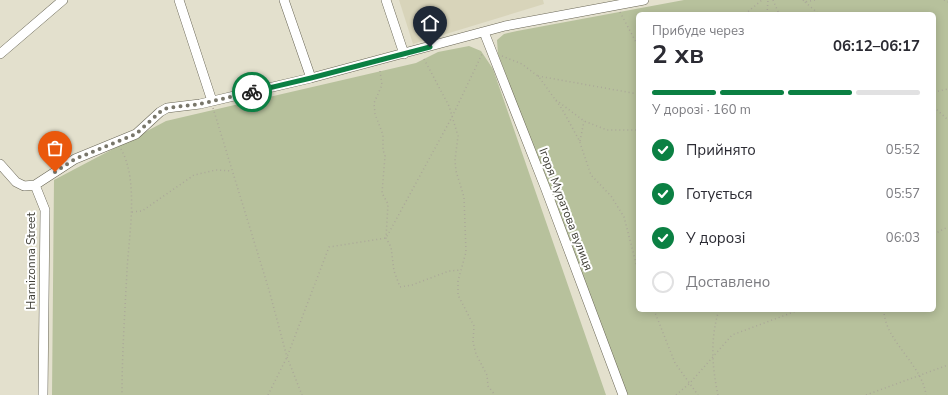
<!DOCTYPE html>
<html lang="uk">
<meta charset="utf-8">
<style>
body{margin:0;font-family:"Nunito Sans",sans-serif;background:#f2f2f3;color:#2b2b33;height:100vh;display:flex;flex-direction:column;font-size:15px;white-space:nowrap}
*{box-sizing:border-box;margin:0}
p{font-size:13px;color:#7c7c81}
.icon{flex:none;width:22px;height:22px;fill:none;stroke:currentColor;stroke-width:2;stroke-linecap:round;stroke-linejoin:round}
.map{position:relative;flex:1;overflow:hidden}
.side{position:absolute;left:636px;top:12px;width:300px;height:300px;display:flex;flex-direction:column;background:#fff;border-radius:6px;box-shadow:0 2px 10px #0003}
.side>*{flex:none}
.pin{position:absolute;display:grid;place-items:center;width:34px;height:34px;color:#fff;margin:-41px -17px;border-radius:50% 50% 50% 0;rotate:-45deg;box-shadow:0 0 4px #0007}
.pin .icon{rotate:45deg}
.courier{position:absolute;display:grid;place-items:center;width:40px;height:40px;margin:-20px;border:3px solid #0b8043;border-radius:50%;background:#fff;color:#222;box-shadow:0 1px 5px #0007}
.headline em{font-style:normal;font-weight:700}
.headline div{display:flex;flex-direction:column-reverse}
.headline{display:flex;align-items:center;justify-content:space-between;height:68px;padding:0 16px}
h1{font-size:26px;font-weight:700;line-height:30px}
.bar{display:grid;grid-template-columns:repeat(4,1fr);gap:6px 4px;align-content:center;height:48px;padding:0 16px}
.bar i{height:5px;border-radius:3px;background:#e1e1e2}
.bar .selected{background:#0b8043}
.bar p{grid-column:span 4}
ol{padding:0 16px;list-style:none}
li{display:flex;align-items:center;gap:12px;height:44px}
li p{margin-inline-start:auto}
li .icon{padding:4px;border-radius:50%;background:#0b8043;color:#fff;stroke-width:4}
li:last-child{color:#7c7c81}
li i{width:22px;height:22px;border:2px solid #e1e1e2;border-radius:50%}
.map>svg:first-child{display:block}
.built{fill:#d8d4ba}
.green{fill:#b7c19c;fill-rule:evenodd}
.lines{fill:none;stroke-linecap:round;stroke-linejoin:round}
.minor-casing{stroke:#696656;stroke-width:10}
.path{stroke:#aba899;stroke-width:1.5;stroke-dasharray:1 3;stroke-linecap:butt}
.minor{stroke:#fff;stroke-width:9}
.done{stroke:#78766a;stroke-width:4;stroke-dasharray:0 7.2}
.route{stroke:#0b8043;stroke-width:5}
.labels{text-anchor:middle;stroke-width:4;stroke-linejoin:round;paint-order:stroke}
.street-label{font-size:12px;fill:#3e3d35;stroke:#fff}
</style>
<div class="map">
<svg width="948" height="395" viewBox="0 0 948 395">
<rect width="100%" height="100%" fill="#e3e0cd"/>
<!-- built -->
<path class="built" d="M399 0H543L544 4 413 44Z"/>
<!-- green -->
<path class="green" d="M684 0H948V395H626L498 54 497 40 504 34 517 31ZM638 14H934V310H638Z
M469 46 481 51 493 69 606 395H52L54 180 166 121 416 63 438 52Z"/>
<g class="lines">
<!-- minor casing -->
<g class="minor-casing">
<path id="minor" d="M179 0 212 101
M284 0 311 78
M386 0 404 54
M484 32 545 187 623 395
M0 54 63 0
M0 164 16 182 24 186 35 185 75 159 136 134 160 112 167 108 200 104 311 78 505 26 644 0
M35 185 45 210 43 395"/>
</g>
<!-- path -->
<path class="path" d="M773 0 779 14
M803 0 805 2 815 0
M944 0 948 2
M805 2 819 14
M620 12 638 46
M745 14 762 0
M767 14 768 0
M502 56 522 64 539 77 562 109 579 140 591 175 611 196 624 217 638 271
M424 59 449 106 458 136 455 160 456 171 464 197 466 252 458 281V295L474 326 473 342 476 354 487 375 488 386 495 395
M380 71 382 85 374 103 375 114 383 135V150L385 156 382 193 388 204 386 238 391 247 394 271 400 287 412 285 449 271 461 270
M538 76 638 94
M934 92 948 89
M556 100 584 121 607 130H637L638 132
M934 107 948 120
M213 108 269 290 287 357 302 395
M580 141 584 121
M121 149C139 181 129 235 127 270 125 311 122 353 122 395
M132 212 142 211 194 175 216 170 232 171
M934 234 948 227
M654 310 675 363 698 395
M884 310C884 340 922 364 926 395
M268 395 287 357 329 247 386 238 452 117 483 52
M676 395 690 383 732 335 799 310
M718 395C712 367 710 338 719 310
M866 395 948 365"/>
<!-- minor -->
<use href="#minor" class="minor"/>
</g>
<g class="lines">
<!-- done -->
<path class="done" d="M55 172 75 159 136 134 160 112 167 108 200 104 252 92"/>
<!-- route -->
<path class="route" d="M252 92 311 78 430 47"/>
</g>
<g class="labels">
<!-- street labels -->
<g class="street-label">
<text transform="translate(566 209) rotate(69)" y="4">Ігоря Муратова вулиця</text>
<text transform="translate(31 261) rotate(-90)" y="4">Harnizonna Street</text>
</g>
</g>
</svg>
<div class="pin" style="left:55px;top:172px;background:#ea580c"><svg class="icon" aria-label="bag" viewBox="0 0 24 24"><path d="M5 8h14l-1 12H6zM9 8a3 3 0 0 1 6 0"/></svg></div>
<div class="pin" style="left:430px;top:47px;background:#1f2937"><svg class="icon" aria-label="home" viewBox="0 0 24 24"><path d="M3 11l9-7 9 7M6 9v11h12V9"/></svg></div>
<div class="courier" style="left:252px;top:92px"><svg class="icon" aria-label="bike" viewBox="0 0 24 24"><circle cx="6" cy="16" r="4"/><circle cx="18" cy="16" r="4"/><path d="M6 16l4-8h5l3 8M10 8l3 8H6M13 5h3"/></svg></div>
<section class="side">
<div class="headline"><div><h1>2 хв</h1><p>Прибуде через</p></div><em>06:12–06:17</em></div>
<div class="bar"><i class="selected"></i><i class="selected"></i><i class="selected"></i><i></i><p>У дорозі · 160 m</p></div>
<ol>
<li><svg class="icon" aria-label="check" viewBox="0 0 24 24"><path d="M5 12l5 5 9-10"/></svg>Прийнято<p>05:52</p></li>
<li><svg class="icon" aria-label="check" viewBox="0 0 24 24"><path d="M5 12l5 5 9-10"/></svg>Готується<p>05:57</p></li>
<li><svg class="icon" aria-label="check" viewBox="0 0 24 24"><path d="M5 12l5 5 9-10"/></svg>У дорозі<p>06:03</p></li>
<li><i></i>Доставлено</li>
</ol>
</section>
</div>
